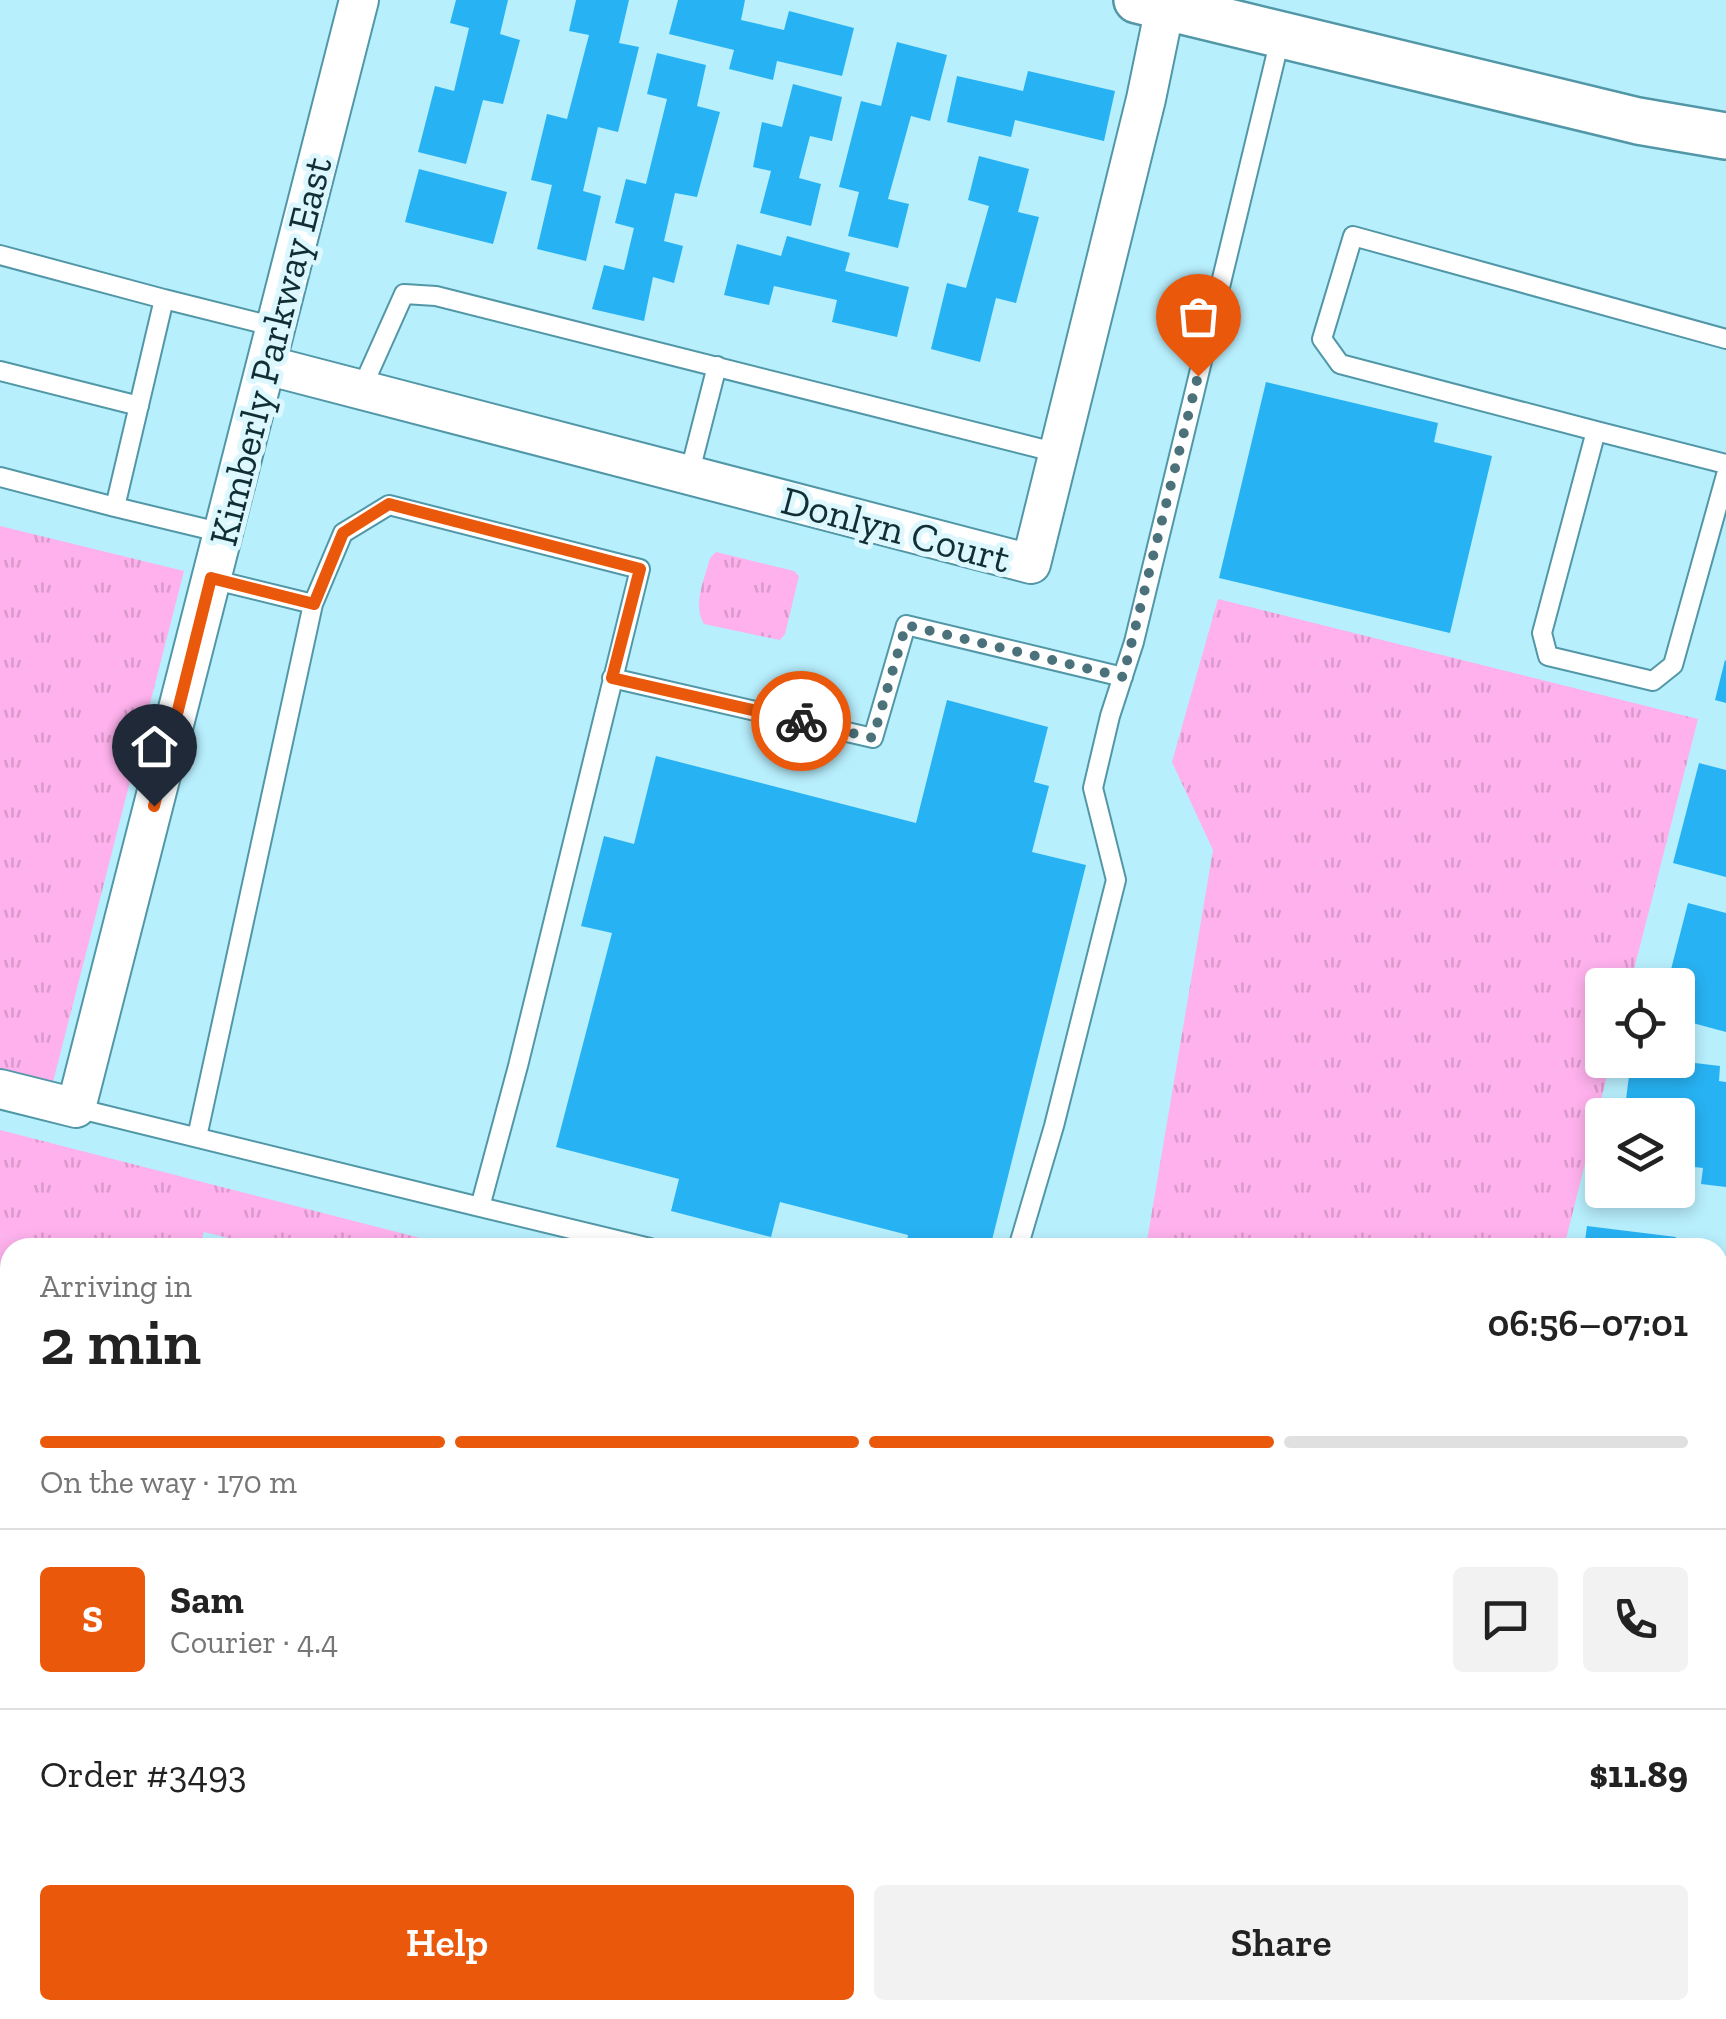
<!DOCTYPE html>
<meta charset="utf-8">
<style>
body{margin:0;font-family:"Zilla Slab",serif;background:#f2f2f2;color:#222;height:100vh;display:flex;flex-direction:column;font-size:38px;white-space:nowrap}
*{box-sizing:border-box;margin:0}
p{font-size:32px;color:#767676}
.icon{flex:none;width:55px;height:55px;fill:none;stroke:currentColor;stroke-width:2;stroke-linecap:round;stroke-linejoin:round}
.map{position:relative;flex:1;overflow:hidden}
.panel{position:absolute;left:0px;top:1238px;width:1728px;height:782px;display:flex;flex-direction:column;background:#fff;border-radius:30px 30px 0 0;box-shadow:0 5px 15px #0003}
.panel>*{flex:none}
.fabs{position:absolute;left:1585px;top:968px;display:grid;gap:20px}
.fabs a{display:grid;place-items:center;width:110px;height:110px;border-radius:10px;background:#fff;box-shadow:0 5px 15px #0003;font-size:50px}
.pin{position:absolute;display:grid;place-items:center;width:85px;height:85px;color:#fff;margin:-102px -42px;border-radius:50% 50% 50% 0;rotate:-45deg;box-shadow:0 0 10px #0007}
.pin .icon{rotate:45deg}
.courier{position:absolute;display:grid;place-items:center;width:100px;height:100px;margin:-50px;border:8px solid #ea580c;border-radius:50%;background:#fff;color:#222;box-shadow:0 2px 12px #0007}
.head em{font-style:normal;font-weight:600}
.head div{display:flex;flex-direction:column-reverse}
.head{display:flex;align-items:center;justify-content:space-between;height:170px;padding:0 40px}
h1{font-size:65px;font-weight:600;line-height:75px}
.bar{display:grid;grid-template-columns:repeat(4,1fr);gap:15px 10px;align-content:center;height:120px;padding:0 40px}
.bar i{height:12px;border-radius:8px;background:#e0e0e0}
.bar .current{background:#ea580c}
.bar p{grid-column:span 4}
.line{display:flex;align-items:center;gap:25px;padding:0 40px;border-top:2px solid #e0e0e0}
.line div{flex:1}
.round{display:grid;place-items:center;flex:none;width:105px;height:105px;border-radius:10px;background:#f2f2f2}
.action{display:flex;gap:20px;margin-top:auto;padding:20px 40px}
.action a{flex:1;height:115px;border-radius:10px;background:#ea580c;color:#fff;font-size:40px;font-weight:600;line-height:115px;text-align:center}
.action a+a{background:#f2f2f2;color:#222}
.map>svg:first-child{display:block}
.grass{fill:url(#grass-tufts)}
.forest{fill:url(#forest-crowns)}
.building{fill:#27b2f3}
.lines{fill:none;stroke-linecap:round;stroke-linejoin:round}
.service-casing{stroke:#5297a7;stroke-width:22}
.minor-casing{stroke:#5297a7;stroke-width:42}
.tertiary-casing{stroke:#5297a7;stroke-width:50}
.service{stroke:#fff;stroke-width:18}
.minor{stroke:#fff;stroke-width:38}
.tertiary{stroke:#fff;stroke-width:45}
.done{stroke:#4b727b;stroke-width:10;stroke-dasharray:0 18}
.route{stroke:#ea580c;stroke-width:12}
.labels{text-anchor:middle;stroke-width:10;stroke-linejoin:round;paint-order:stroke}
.street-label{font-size:40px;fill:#112e35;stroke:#dcf7fe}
</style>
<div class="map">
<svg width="1726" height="2019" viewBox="0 0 1726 2019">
<defs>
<pattern id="grass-tufts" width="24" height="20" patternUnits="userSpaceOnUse" patternTransform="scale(2.5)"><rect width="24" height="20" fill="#feb1ec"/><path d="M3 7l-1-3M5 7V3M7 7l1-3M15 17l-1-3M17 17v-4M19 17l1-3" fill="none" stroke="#d999cb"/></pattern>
<pattern id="forest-crowns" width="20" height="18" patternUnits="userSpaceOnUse" patternTransform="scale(2.5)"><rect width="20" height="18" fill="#feb1ec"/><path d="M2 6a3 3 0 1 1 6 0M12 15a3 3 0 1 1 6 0" fill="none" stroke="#d999cb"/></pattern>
</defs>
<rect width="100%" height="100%" fill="#b8effd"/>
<!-- grass -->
<path class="grass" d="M0 526 184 571 53 1082 0 1068Z
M716 552 794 571 799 576 785 634 780 640 704 624C692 605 705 578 710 558Z
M1218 599 1698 719 1630 985H1602V1060H1611L1564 1247H1146L1213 850 1172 762Z
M0 1130 455 1247H264L204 1232 200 1247H29V1243L0 1235Z
M10 1314V1564L0 1569V1349Z
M1718 1577 1726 1579V1626L1718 1624Z"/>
<!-- forest -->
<path class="forest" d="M0 1235 30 1243 29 1247 10 1248V1314L0 1349Z"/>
<!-- building -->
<path class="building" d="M456 0H508L500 34 520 40 503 104 483 100 466 164 418 152 435 86 454 91 469 28 450 23Z
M576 0H629L619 43 639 47 618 132 598 127 583 191 601 196 586 261 537 249 552 185 531 180 547 114 567 119 589 35 569 31Z
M678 0H745L741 20 784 30 789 11 854 28 842 76 777 61 773 80 729 69 734 50 669 34Z
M897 42 947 55 930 121 911 116 888 199 909 204 898 248 848 236 859 192 839 187 861 101 881 106Z
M657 53 706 65 697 106 720 112 697 197 675 193 664 241 683 246 674 283 653 277 644 321 592 309 604 265 624 270 634 228 615 223 626 179 646 184 667 99 647 94Z
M1028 71 1115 91 1104 141 1015 120 1011 137 947 122 957 76 1023 91Z
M793 84 842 97 832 141 810 136 799 178 821 184 811 226 760 213 771 171 753 167 762 122 782 127Z
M979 156 1029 169 1018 212 1039 217 1016 303 996 298 980 362 931 349 947 283 966 288 989 206 968 200Z
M419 169 507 192 493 244 405 222Z
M787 236 850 253 845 271 909 287 897 337 832 322 837 300 774 286 769 305 724 295 737 244 781 256Z
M1266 382 1438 423 1434 442 1492 456 1450 633 1219 578Z
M1725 660 1726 661V703L1715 700Z
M947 700 1048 727 1034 782 1049 786 1032 852 1086 865 990 1248H917L906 1245 908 1235 780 1202 771 1237 671 1211 679 1179 556 1147 612 933 581 926 604 836 634 844 656 756 916 823Z
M1699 763 1726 770V877L1673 863Z
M1688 903 1726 913V1032L1678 1019V985H1667Z
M1631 1060H1670L1720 1066 1719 1081 1726 1082V1187L1701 1184 1703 1168 1678 1165V1115H1624Z
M1587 1226 1676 1237 1675 1248H1584Z
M1718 1256 1726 1257V1358L1718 1357Z
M1718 1431 1726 1433V1485L1719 1513Z
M0 1871 10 1873V2010H93L91 2019H0Z
M142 2010H213L210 2019H139Z
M440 2010H477L475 2019H437Z
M842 2010H1035L1033 2019H840Z
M1249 2010H1528L1525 2019H1247Z"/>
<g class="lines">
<!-- service casing -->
<g class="service-casing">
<path id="service" d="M0 255 164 299
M1726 339 1353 236 1322 339 1340 364 1596 431 1542 633 1548 656 1653 681 1673 665 1726 475
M0 371 139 406
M361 390 404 294 436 296 1058 453
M1596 431 1726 464
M689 475 717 366
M0 477 115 507
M223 533 115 507 164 299 276 327
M211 579 313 604
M612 678 873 738 906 625 1123 677
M76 1108 480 1207 518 1066 640 569 389 505 343 533 313 604 197 1137
M480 1207 650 1248
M1018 1248 1054 1126 1116 880 1093 788 1110 716 1134 642 1281 35
M1718 1800 1726 1798
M1643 2019 1645 2010"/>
</g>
<!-- minor casing -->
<g class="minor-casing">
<path id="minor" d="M266 365 1031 564 1146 99 1165 7
M0 1089 76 1108 359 0
M254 2019 256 2010"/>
</g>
<!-- tertiary casing -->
<g class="tertiary-casing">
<path id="tertiary" d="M1137 0 1638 121 1726 136"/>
</g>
<!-- service -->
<use href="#service" class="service"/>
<!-- minor -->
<use href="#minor" class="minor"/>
<!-- tertiary -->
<use href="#tertiary" class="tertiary"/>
</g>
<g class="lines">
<!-- done -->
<path class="done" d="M801 721 873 738 906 625 1123 677 1198 376"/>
<!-- route -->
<path class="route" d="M154 806 211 578 314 604 343 533 389 504 640 569 612 678 801 721"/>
</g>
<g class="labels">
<!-- street labels -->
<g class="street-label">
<text transform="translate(270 351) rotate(-76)" y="14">Kimberly Parkway East</text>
<text transform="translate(896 529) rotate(15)" y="14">Donlyn Court</text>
</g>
</g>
</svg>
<div class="fabs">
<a><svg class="icon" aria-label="locate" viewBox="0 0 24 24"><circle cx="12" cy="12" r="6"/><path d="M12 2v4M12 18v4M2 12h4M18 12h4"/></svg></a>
<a><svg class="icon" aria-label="layers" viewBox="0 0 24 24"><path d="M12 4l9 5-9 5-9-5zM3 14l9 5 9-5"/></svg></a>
</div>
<div class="pin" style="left:1198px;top:376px;background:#ea580c"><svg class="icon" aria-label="bag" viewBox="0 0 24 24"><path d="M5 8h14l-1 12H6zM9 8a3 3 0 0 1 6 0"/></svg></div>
<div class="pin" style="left:154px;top:806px;background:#1f2937"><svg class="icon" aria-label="home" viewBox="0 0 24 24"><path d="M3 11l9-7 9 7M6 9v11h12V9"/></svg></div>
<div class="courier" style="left:801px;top:721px"><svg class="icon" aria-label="bike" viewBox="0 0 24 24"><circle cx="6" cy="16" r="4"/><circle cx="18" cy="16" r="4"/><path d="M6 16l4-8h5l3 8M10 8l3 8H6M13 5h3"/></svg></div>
<section class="panel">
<div class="head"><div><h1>2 min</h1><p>Arriving in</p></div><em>06:56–07:01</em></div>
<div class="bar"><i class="current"></i><i class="current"></i><i class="current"></i><i></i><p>On the way · 170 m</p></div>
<div class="line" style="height:180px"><b class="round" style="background:#ea580c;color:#fff">S</b><div><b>Sam</b><p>Courier · 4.4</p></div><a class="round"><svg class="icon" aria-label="chat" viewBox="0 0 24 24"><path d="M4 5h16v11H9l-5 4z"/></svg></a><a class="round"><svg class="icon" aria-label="phone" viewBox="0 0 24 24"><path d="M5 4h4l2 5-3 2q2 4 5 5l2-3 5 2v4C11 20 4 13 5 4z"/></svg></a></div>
<div class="line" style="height:130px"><div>Order #3493</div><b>$11.89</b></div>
<div class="action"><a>Help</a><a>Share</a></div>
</section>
</div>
